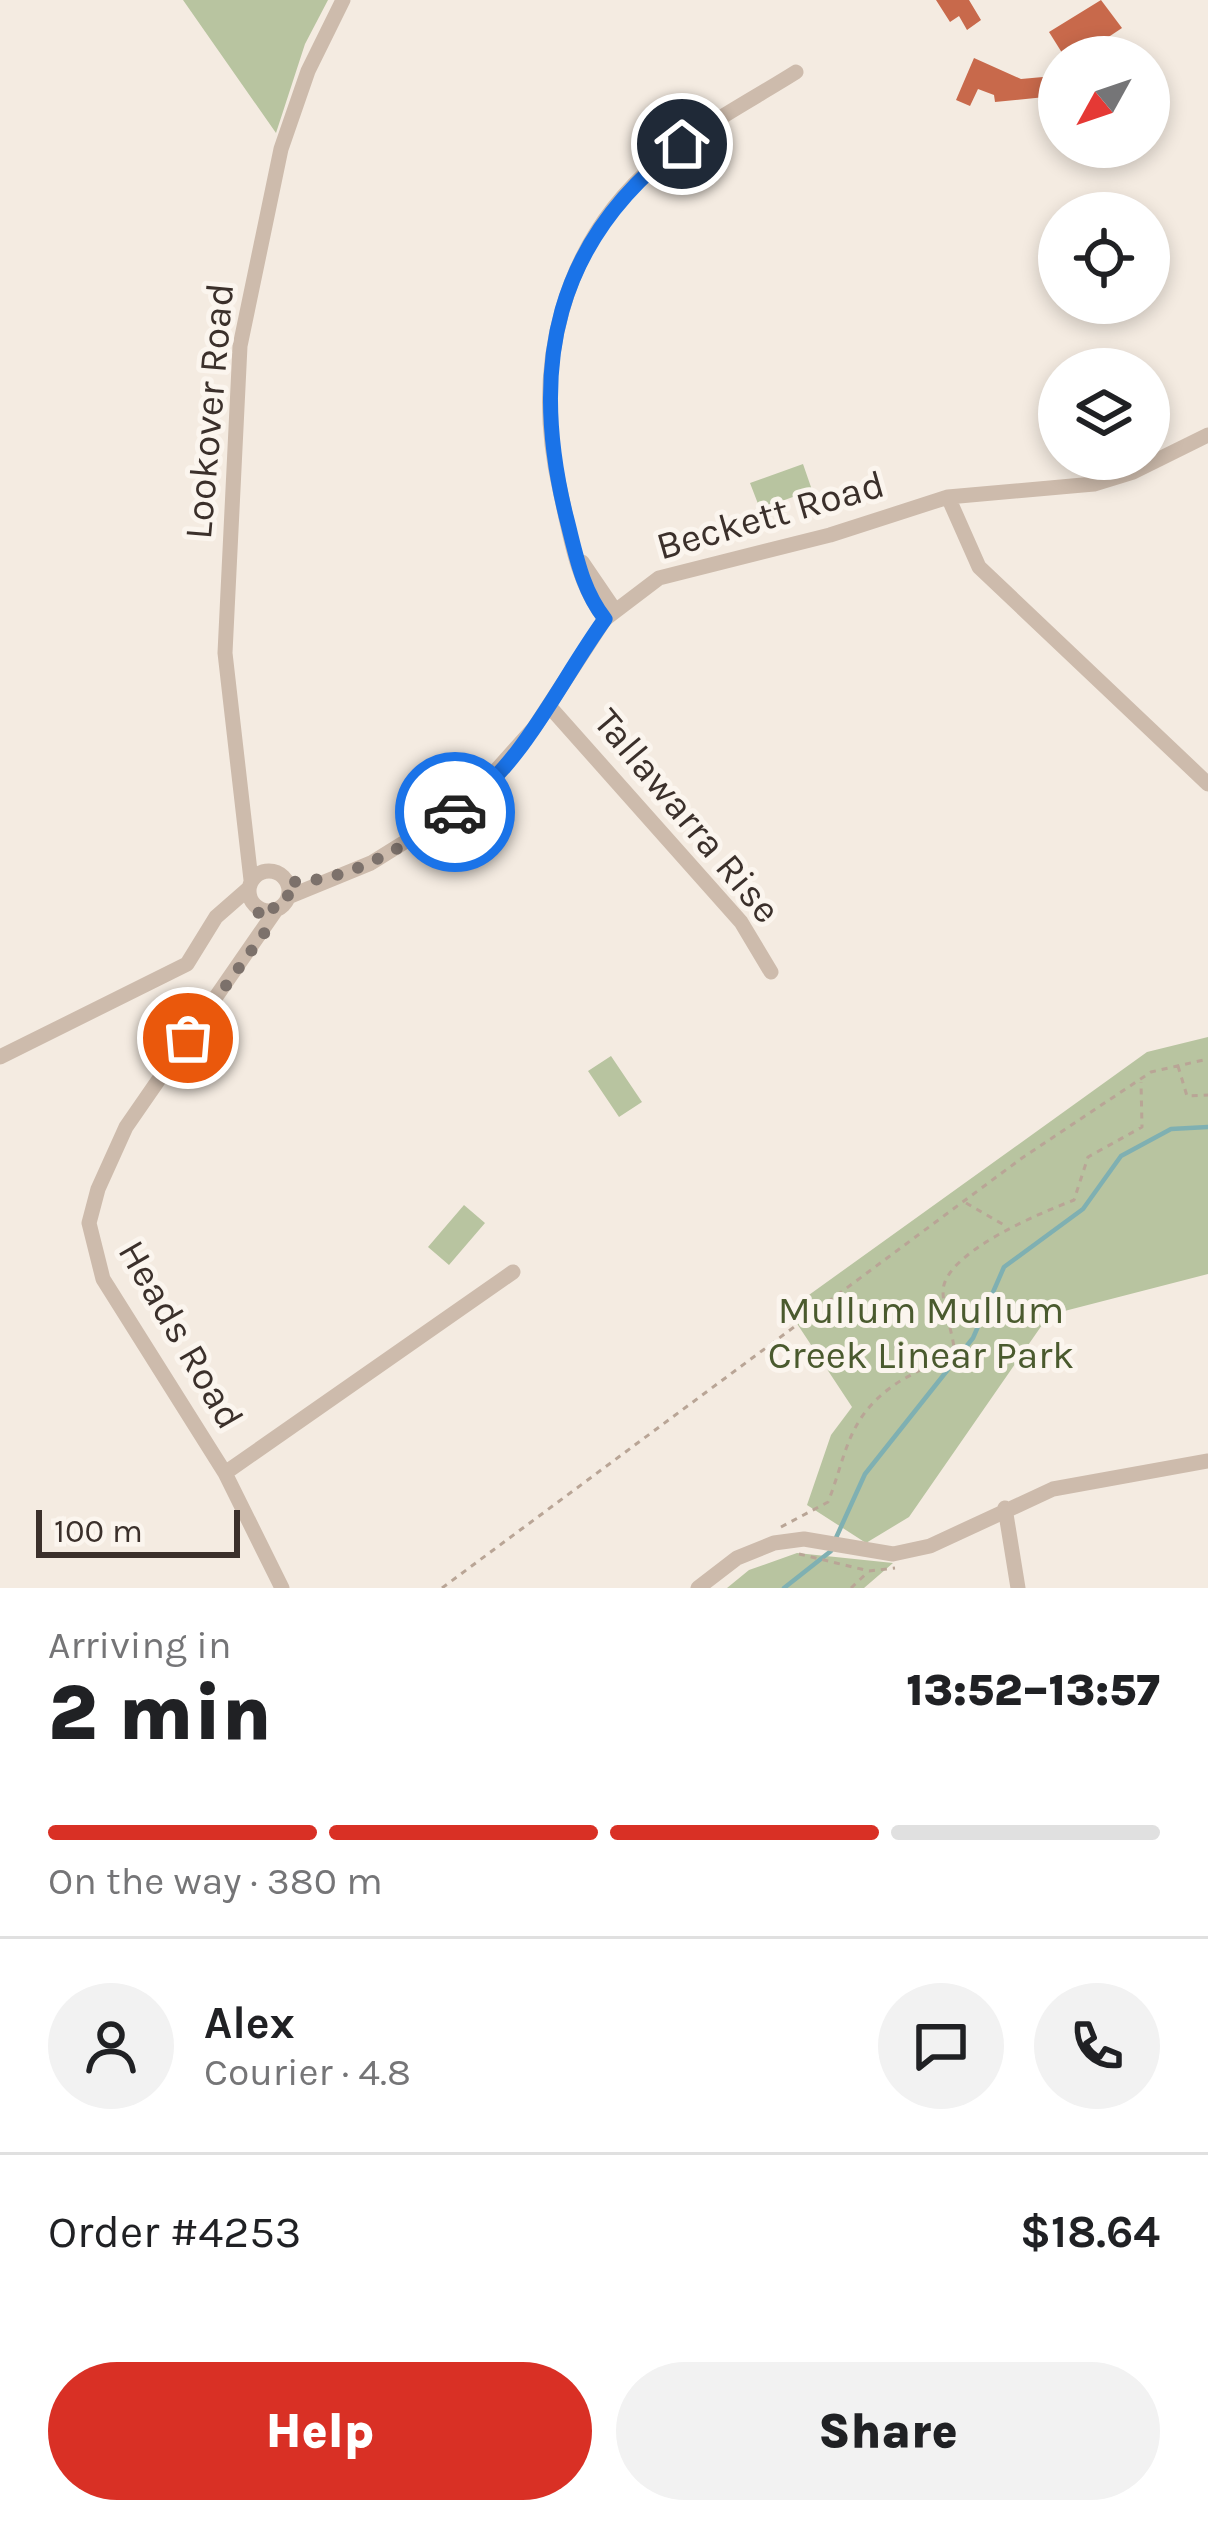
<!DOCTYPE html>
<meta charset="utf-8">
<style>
body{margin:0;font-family:Karla,sans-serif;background:#f2f2f2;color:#202124;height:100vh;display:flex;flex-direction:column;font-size:45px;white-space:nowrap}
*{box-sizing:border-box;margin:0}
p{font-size:39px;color:#757577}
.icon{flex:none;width:66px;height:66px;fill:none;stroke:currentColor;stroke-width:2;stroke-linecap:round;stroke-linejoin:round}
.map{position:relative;height:1588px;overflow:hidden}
.sheet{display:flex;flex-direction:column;background:#fff;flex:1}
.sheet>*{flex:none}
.needle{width:78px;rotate:230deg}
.fabs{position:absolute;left:1038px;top:36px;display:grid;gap:24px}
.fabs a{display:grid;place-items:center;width:132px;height:132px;border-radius:50%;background:#fff;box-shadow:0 6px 18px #0003;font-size:60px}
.scale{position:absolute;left:36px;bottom:30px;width:204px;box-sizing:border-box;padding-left:12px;border:6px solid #3b302b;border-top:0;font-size:33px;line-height:42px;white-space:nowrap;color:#3b302b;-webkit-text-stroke:9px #fbf5ee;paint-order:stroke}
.pin{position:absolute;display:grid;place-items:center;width:102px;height:102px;color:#fff;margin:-51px;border:6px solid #fff;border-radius:50%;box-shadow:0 3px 12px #0007}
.courier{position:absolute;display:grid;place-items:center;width:120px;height:120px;margin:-60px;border:9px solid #1a73e8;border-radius:50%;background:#fff;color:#222;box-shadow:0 3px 15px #0007}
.head em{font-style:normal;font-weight:800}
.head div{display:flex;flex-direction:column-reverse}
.head{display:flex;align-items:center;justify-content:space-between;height:204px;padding:0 48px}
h1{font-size:78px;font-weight:800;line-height:90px}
.bar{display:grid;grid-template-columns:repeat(4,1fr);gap:18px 12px;align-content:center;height:144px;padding:0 48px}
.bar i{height:15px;border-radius:9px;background:#e0e0e0}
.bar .current{background:#d93025}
.bar p{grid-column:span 4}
.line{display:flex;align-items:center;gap:30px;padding:0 48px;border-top:3px solid #e0e0e0}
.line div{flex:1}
.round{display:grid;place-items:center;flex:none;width:126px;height:126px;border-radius:63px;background:#f2f2f2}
.action{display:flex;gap:24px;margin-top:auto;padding:24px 48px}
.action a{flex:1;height:138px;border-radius:72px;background:#d93025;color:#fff;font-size:48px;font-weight:800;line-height:138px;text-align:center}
.action a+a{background:#f2f2f2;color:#202124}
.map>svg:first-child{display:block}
.green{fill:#b8c4a0}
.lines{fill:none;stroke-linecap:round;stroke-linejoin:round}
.stream{stroke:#7fb0b2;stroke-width:4.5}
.building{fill:#c8694b}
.path{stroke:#b9a596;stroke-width:3;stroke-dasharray:6 6;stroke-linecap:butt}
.street{stroke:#cdbbac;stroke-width:15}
.done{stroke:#7c716b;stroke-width:12;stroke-dasharray:0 21.6}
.route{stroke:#1a73e8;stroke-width:15}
.labels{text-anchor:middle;stroke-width:10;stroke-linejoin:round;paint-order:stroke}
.street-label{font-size:39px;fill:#3b302b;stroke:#fbf5ee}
.park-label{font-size:39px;fill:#4a5a2e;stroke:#fbf5ee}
</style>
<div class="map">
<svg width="1208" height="1588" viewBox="0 0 1208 1588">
<rect width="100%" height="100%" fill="#f4ebe1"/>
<!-- green -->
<path class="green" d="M183 0H328L305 44 276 133Z
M803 464 812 490 760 509 750 483Z
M1208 1037V1274L1049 1315 909 1517 866 1543 807 1505 831 1435 852 1407 788 1310 1147 1052Z
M611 1056 642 1102 619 1117 588 1071Z
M464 1205 485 1223 449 1265 428 1247Z
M797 1553 893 1563 864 1588H727L749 1570Z"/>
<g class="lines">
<!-- stream -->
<path class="stream" d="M835 1540 865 1474 973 1338 1004 1267 1083 1209 1121 1156 1171 1129 1208 1127
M784 1588 831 1551"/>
</g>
<!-- building -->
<path class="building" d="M936 0H969L981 20 967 30 959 16 950 22Z
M1101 0 1122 28 1083 54 1079 48 1064 56 1049 32Z
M974 58 1021 79 1043 77 1045 97 995 102 994 95 978 89 970 106 956 100Z"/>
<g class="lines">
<!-- path -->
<path class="path" d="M1178 1066 1187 1096 1208 1095
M966 1203 1004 1225
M781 1527 828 1502C846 1457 846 1421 890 1388 911 1372 935 1366 954 1348 952 1330 943 1308 943 1291 944 1252 1043 1212 1074 1200L1088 1157 1142 1127 1141 1082
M799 1554 869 1571 895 1568
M442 1588 1022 1158 1151 1072 1208 1059
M851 1588 868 1572"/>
<!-- street -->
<path class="street" d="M948 497 979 567 1208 784
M582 562 614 609
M605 619C577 583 570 535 560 490 532 370 560 245 657 163 699 127 750 101 796 72
M549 706 741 922 771 972
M249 891a20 20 0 1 1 40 0a20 20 0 1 1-40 0Z
M251 880 225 653 240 346 281 149 308 71 343 0
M288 897 371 863 466 804 534 728 605 619 659 578 830 535 948 497 1094 484 1133 472 1208 435
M276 910 126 1127 98 1189 89 1223 103 1279 225 1473 282 1588
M0 1057 187 964 216 917 248 889
M225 1473 513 1272
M1005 1508 1018 1588
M698 1588 737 1558 774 1543 804 1539 893 1554 930 1546 1053 1489 1208 1461"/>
</g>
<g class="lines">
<!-- done -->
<path class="done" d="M188 1038 265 932 257 908H280L288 897 287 882C351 882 402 847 455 812"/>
<!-- route -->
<path class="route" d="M455 812C523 766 558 684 605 619 581 588 576 554 566 516 529 366 554 241 682 144"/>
</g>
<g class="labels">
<!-- street labels -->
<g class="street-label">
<text transform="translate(208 411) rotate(-85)" y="14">Lookover Road</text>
<text transform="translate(770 514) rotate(-16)" y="14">Beckett Road</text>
<text transform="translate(688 815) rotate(50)" y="14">Tallawarra Rise</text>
<text transform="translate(182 1334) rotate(60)" y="14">Heads Road</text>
</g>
<!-- park labels -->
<g class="park-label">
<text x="921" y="1323">Mullum Mullum<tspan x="921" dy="45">Creek Linear Park</tspan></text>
</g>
</g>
</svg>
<div class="fabs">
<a><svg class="needle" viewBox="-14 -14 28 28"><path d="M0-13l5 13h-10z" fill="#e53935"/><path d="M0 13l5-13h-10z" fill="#757577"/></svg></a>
<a><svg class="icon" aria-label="locate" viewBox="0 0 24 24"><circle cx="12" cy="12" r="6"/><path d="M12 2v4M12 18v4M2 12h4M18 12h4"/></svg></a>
<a><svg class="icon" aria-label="layers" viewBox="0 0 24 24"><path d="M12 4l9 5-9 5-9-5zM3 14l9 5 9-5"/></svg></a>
</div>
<div class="scale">100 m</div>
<div class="pin" style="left:188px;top:1038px;background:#ea580c"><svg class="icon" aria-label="bag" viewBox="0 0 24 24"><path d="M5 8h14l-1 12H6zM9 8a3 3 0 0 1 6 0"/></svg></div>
<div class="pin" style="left:682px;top:144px;background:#1f2937"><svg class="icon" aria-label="home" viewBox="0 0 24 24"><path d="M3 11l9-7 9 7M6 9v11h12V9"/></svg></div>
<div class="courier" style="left:455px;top:812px"><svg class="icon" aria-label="car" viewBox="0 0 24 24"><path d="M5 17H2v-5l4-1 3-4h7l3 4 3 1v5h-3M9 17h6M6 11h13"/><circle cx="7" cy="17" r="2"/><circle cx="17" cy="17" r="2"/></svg></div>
</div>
<section class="sheet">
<div class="head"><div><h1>2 min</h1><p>Arriving in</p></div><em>13:52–13:57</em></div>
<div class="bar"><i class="current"></i><i class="current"></i><i class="current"></i><i></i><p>On the way · 380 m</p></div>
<div class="line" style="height:216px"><a class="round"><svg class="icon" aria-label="person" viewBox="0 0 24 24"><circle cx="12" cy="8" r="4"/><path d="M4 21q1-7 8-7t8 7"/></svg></a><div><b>Alex</b><p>Courier · 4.8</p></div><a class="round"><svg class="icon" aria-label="chat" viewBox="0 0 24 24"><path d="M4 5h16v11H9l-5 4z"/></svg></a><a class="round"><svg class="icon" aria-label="phone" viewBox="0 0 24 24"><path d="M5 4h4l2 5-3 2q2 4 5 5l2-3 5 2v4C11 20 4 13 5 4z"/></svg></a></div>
<div class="line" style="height:156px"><div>Order #4253</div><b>$18.64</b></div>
<div class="action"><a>Help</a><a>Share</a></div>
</section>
